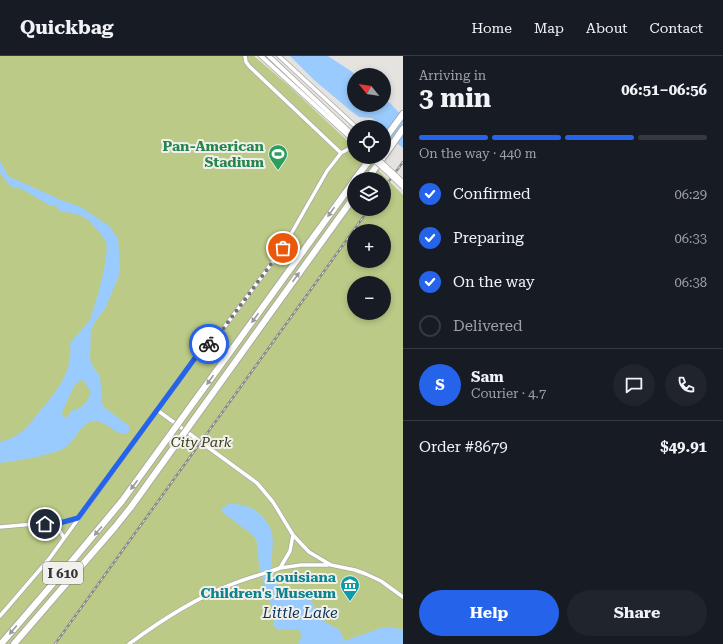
<!DOCTYPE html>
<meta charset="utf-8">
<style>
body{margin:0;font-family:"Roboto Serif",serif;background:#20242c;color:#f1f3f6;height:100vh;display:flex;flex-direction:column;font-size:15px;white-space:nowrap}
*{box-sizing:border-box;margin:0}
p{font-size:13px;color:#9ea1a6}
.icon{flex:none;width:22px;height:22px;fill:none;stroke:currentColor;stroke-width:2;stroke-linecap:round;stroke-linejoin:round}
.map{position:relative;flex:1;overflow:hidden}
.side{display:flex;flex-direction:column;background:#171b24;width:320px}
.side>*{flex:none}
.needle{width:26px;rotate:300deg}
.controls{position:absolute;left:347px;top:12px;display:grid;gap:8px}
.controls a{display:grid;place-items:center;width:44px;height:44px;border-radius:50%;background:#171b24;box-shadow:0 2px 6px #0003;font-size:20px}
.pin{position:absolute;display:grid;place-items:center;width:34px;height:34px;color:#fff;margin:-17px;border:2px solid #fff;border-radius:50%;box-shadow:0 1px 4px #0007}
.courier{position:absolute;display:grid;place-items:center;width:40px;height:40px;margin:-20px;border:3px solid #2563eb;border-radius:50%;background:#fff;color:#222;box-shadow:0 1px 5px #0007}
.summary em{font-style:normal;font-weight:700}
.summary div{display:flex;flex-direction:column-reverse}
.summary{display:flex;align-items:center;justify-content:space-between;height:68px;padding:0 16px}
h1{font-size:26px;font-weight:700;line-height:30px}
.bar{display:grid;grid-template-columns:repeat(4,1fr);gap:6px 4px;align-content:center;height:48px;padding:0 16px}
.bar i{height:5px;border-radius:3px;background:#363941}
.bar .current{background:#2563eb}
.bar p{grid-column:span 4}
.line{display:flex;align-items:center;gap:10px;padding:0 16px;border-top:1px solid #363941}
.line div{flex:1}
.round{display:grid;place-items:center;flex:none;width:42px;height:42px;border-radius:21px;background:#20242c}
ol{padding:0 16px;list-style:none}
li{display:flex;align-items:center;gap:12px;height:44px}
li p{margin-inline-start:auto}
li .icon{padding:4px;border-radius:50%;background:#2563eb;color:#fff;stroke-width:4}
li:last-child{color:#9ea1a6}
li i{width:22px;height:22px;border:2px solid #363941;border-radius:50%}
.primary-button{display:flex;gap:8px;margin-top:auto;padding:8px 16px}
.primary-button a{flex:1;height:46px;border-radius:24px;background:#2563eb;color:#fff;font-size:16px;font-weight:700;line-height:46px;text-align:center}
.primary-button a+a{background:#20242c;color:#f1f3f6}
header{display:flex;align-items:center;gap:24px;box-sizing:border-box;height:56px;padding:0 20px;background:#171b24;border-bottom:1px solid #363941}
header strong{font-size:19px}
nav{display:flex;gap:22px;margin-inline-start:auto;font-size:14px}
main{display:flex;flex:1;min-height:0}
.map>svg:first-child{display:block}
.green{fill:#bbca86;fill-rule:evenodd}
.water{fill:#9acbfe;fill-rule:evenodd}
.lines{fill:none;stroke-linecap:round;stroke-linejoin:round}
.minor-casing{stroke:#aaa8a5;stroke-width:5}
.tertiary-casing{stroke:#aaa8a5;stroke-width:5.5}
.motorway-casing{stroke:#aaa8a5;stroke-width:8}
.minor{stroke:#fff;stroke-width:3.5}
.tertiary{stroke:#fff;stroke-width:4}
.motorway{stroke:#fff;stroke-width:6}
.rail-casing{stroke:#8b8a88;stroke-width:2.5}
.rail{stroke:#f2f0ed;stroke-width:1;stroke-dasharray:3;stroke-linecap:butt}
.tertiary-bridge-casing{stroke:#aaa8a5;stroke-width:5.5;stroke-linecap:butt}
.motorway-bridge-casing{stroke:#aaa8a5;stroke-width:8;stroke-linecap:butt}
.tertiary-bridge{stroke:#fff;stroke-width:4}
.motorway-bridge{stroke:#fff;stroke-width:6}
.oneway{fill:#9a9a9a}
.done{stroke:#737270;stroke-width:4;stroke-dasharray:0 7.2}
.route{stroke:#2563eb;stroke-width:5}
.labels{text-anchor:middle;stroke-width:4;stroke-linejoin:round;paint-order:stroke}
.shield{fill:#f2f0ed;stroke:#6e6d6c;stroke-width:1}
.shield-label{font-size:13px;font-weight:bold;fill:#353534}
.leisure-label{font-size:14px;font-weight:bold;fill:#27864d;stroke:#f2f0ed;text-anchor:end}
.park-label{font-size:14px;font-style:italic;fill:#343b17;stroke:#f2f0ed}
.culture-label{font-size:14px;font-weight:bold;fill:#0d838f;stroke:#f2f0ed;text-anchor:end}
.water-label{font-size:15px;font-style:italic;fill:#07355d;stroke:#f2f0ed}
</style>
<header>
<strong>Quickbag</strong>
<nav><a>Home</a><a>Map</a><a>About</a><a>Contact</a></nav>
</header>
<main>
<div class="map">
<svg width="403" height="588" viewBox="0 0 403 588">
<rect width="100%" height="100%" fill="#e5e3e0"/>
<!-- green -->
<path class="green" d="M0 0H254L288 29 354 91V101H365L403 139V588H0ZM354 123H384V153H354ZM354 175H384V205H354ZM354 227H384V257H354Z"/>
<!-- water -->
<path class="water" d="M290 0H328L357 19H354V49H384V43L391 48 403 61V92C396 86 385 81 384 71H382L372 62 359 61 351 55 314 24Z
M0 105 8 120 61 144 81 151 109 170 118 182 120 211 118 222 105 253 96 264 91 274 90 303 93 311 100 320 102 346 104 351 129 370C130 374 129 376 126 378 114 379 105 363 92 365 81 368 75 384 66 391 55 399 15 405 0 407V386C22 381 31 366 44 350 60 331 73 313 70 287L90 264 99 235 105 209 107 192 105 184 96 172 86 162 76 158 60 155 56 150 49 149 22 133 11 131 0 117ZM81 324 84 325 91 337C88 345 80 354 71 355L67 362 63 360 62 358 63 354 74 330Z
M228 448C242 448 252 450 262 460 275 474 273 483 272 500 271 510 274 521 278 530 281 535 283 540 288 542 294 545 303 542 309 542L323 565 340 574 344 585 381 572 391 571 403 574V588H298L302 579 298 573 279 574 273 570 276 559 269 544 259 510 257 486 253 479 222 456V453Z"/>
<g class="lines">
<!-- minor casing -->
<g class="minor-casing">
<path id="minor" d="M245 0 246 6 249 10 341 97
M279 0 356 71
M157 354 257 427 273 446 293 479 309 496 331 509 355 514 366 518 381 525 403 541
M56 468 64 482
M0 471 34 468H56L78 462
M280 512 301 509H328
M0 560 49 503 182 320 195 302 223 273 283 192 327 115 341 97 354 90
M129 588C160 565 194 543 230 529 246 522 264 518 280 512L290 495 293 479"/>
</g>
<!-- tertiary casing -->
<g class="tertiary-casing">
<path id="tertiary" d="M261 0 354 85
M269 0 354 80"/>
</g>
<!-- motorway casing -->
<g class="motorway-casing">
<path id="motorway" d="M384 84 403 58
M384 100 403 73
M355 123 372 101
M367 123 382 103
M233 292 354 125
M241 298 354 141
M1 588 62 517 122 445
M14 588 115 471 131 451"/>
</g>
<!-- minor -->
<use href="#minor" class="minor"/>
<!-- tertiary -->
<use href="#tertiary" class="tertiary"/>
<!-- motorway -->
<use href="#motorway" class="motorway"/>
<!-- rail casing -->
<g class="rail-casing">
<path id="rail" d="M384 132 403 106
M55 588 369 153"/>
</g>
<!-- rail -->
<use href="#rail" class="rail"/>
<!-- tertiary-bridge casing -->
<g class="tertiary-bridge-casing">
<path id="tertiary-bridge" d="M371 101 403 131
M376 101 403 126"/>
</g>
<!-- motorway-bridge casing -->
<g class="motorway-bridge-casing">
<path id="motorway-bridge" d="M122 445 233 292
M131 451 241 298"/>
</g>
<!-- tertiary-bridge -->
<use href="#tertiary-bridge" class="tertiary-bridge"/>
<!-- motorway-bridge -->
<use href="#motorway-bridge" class="motorway-bridge"/>
</g>
<!-- one-way arrows -->
<defs><path id="oneway-solid" d="M-6-.8H1V-3.2L6.5 0L1 3.2V.8H-6Z"/></defs>
<g class="oneway">
<use href="#oneway-solid" transform="translate(331 156) rotate(126)"/>
<use href="#oneway-solid" transform="translate(296 221) rotate(-55)"/>
<use href="#oneway-solid" transform="translate(255 262) rotate(126)"/>
<use href="#oneway-solid" transform="translate(210 324) rotate(126)"/>
<use href="#oneway-solid" transform="translate(134 429) rotate(127)"/>
<use href="#oneway-solid" transform="translate(98 475) rotate(130)"/>
<use href="#oneway-solid" transform="translate(13 574) rotate(130)"/>
</g>
<g class="lines">
<!-- done -->
<path class="done" d="M209 288 223 273 283 192"/>
<!-- route -->
<path class="route" d="M45 468H56L78 462 182 320 195 302 209 288"/>
</g>
<!-- icons -->
<defs>
<g id="stadium-pin" transform="scale(1)"><path d="M0 17L-7.5 6A9.5 9.5 0 1 1 7.5 6Z" fill="#2e9e5b" stroke="#f2f0ed"/><path d="M0-5a6.5 5 0 1 0 0 10a6.5 5 0 1 0 0-10ZM-3.5-1.8h7v3.6h-7Z" fill="#fff"/></g>
<g id="museum-pin" transform="scale(1)"><path d="M0 17L-7.5 6A9.5 9.5 0 1 1 7.5 6Z" fill="#0f9aa8" stroke="#f2f0ed"/><path d="M0-6L6-3V-2H-6V-3ZM-5-1h2V3h-2ZM-1-1h2V3h-2ZM3-1h2V3H3ZM-6 4H6V6H-6Z" fill="#fff"/></g>
</defs>
<g fill-rule="evenodd">
<use href="#stadium-pin" x="278" y="98"/>
<use href="#museum-pin" x="350" y="529"/>
</g>
<g class="labels">
<!-- shield labels -->
<rect class="shield" x="43" y="506" width="40" height="22" rx="3"/>
<g class="shield-label">
<text x="63" y="522">I 610</text>
</g>
<!-- leisure labels -->
<g class="leisure-label">
<text x="264" y="95">Pan-American<tspan x="264" dy="16">Stadium</tspan></text>
</g>
<!-- park labels -->
<g class="park-label">
<text x="201" y="391">City Park</text>
</g>
<!-- culture labels -->
<g class="culture-label">
<text x="336" y="526">Louisiana<tspan x="336" dy="16">Children's Museum</tspan></text>
</g>
<!-- water labels -->
<g class="water-label">
<text x="300" y="562">Little Lake</text>
</g>
</g>
</svg>
<div class="controls">
<a><svg class="needle" viewBox="-14 -14 28 28"><path d="M0-13l5 13h-10z" fill="#e53935"/><path d="M0 13l5-13h-10z" fill="#9ea1a6"/></svg></a>
<a><svg class="icon" aria-label="locate" viewBox="0 0 24 24"><circle cx="12" cy="12" r="6"/><path d="M12 2v4M12 18v4M2 12h4M18 12h4"/></svg></a>
<a><svg class="icon" aria-label="layers" viewBox="0 0 24 24"><path d="M12 4l9 5-9 5-9-5zM3 14l9 5 9-5"/></svg></a>
<a>+</a>
<a>−</a>
</div>
<div class="pin" style="left:283px;top:192px;background:#ea580c"><svg class="icon" aria-label="bag" viewBox="0 0 24 24"><path d="M5 8h14l-1 12H6zM9 8a3 3 0 0 1 6 0"/></svg></div>
<div class="pin" style="left:45px;top:468px;background:#1f2937"><svg class="icon" aria-label="home" viewBox="0 0 24 24"><path d="M3 11l9-7 9 7M6 9v11h12V9"/></svg></div>
<div class="courier" style="left:209px;top:288px"><svg class="icon" aria-label="bike" viewBox="0 0 24 24"><circle cx="6" cy="16" r="4"/><circle cx="18" cy="16" r="4"/><path d="M6 16l4-8h5l3 8M10 8l3 8H6M13 5h3"/></svg></div>
</div>
<section class="side">
<div class="summary"><div><h1>3 min</h1><p>Arriving in</p></div><em>06:51–06:56</em></div>
<div class="bar"><i class="current"></i><i class="current"></i><i class="current"></i><i></i><p>On the way · 440 m</p></div>
<ol>
<li><svg class="icon" aria-label="check" viewBox="0 0 24 24"><path d="M5 12l5 5 9-10"/></svg>Confirmed<p>06:29</p></li>
<li><svg class="icon" aria-label="check" viewBox="0 0 24 24"><path d="M5 12l5 5 9-10"/></svg>Preparing<p>06:33</p></li>
<li><svg class="icon" aria-label="check" viewBox="0 0 24 24"><path d="M5 12l5 5 9-10"/></svg>On the way<p>06:38</p></li>
<li><i></i>Delivered</li>
</ol>
<div class="line" style="height:72px"><b class="round" style="background:#2563eb;color:#fff">S</b><div><b>Sam</b><p>Courier · 4.7</p></div><a class="round"><svg class="icon" aria-label="chat" viewBox="0 0 24 24"><path d="M4 5h16v11H9l-5 4z"/></svg></a><a class="round"><svg class="icon" aria-label="phone" viewBox="0 0 24 24"><path d="M5 4h4l2 5-3 2q2 4 5 5l2-3 5 2v4C11 20 4 13 5 4z"/></svg></a></div>
<div class="line" style="height:52px"><div>Order #8679</div><b>$49.91</b></div>
<div class="primary-button"><a>Help</a><a>Share</a></div>
</section>
</main>
